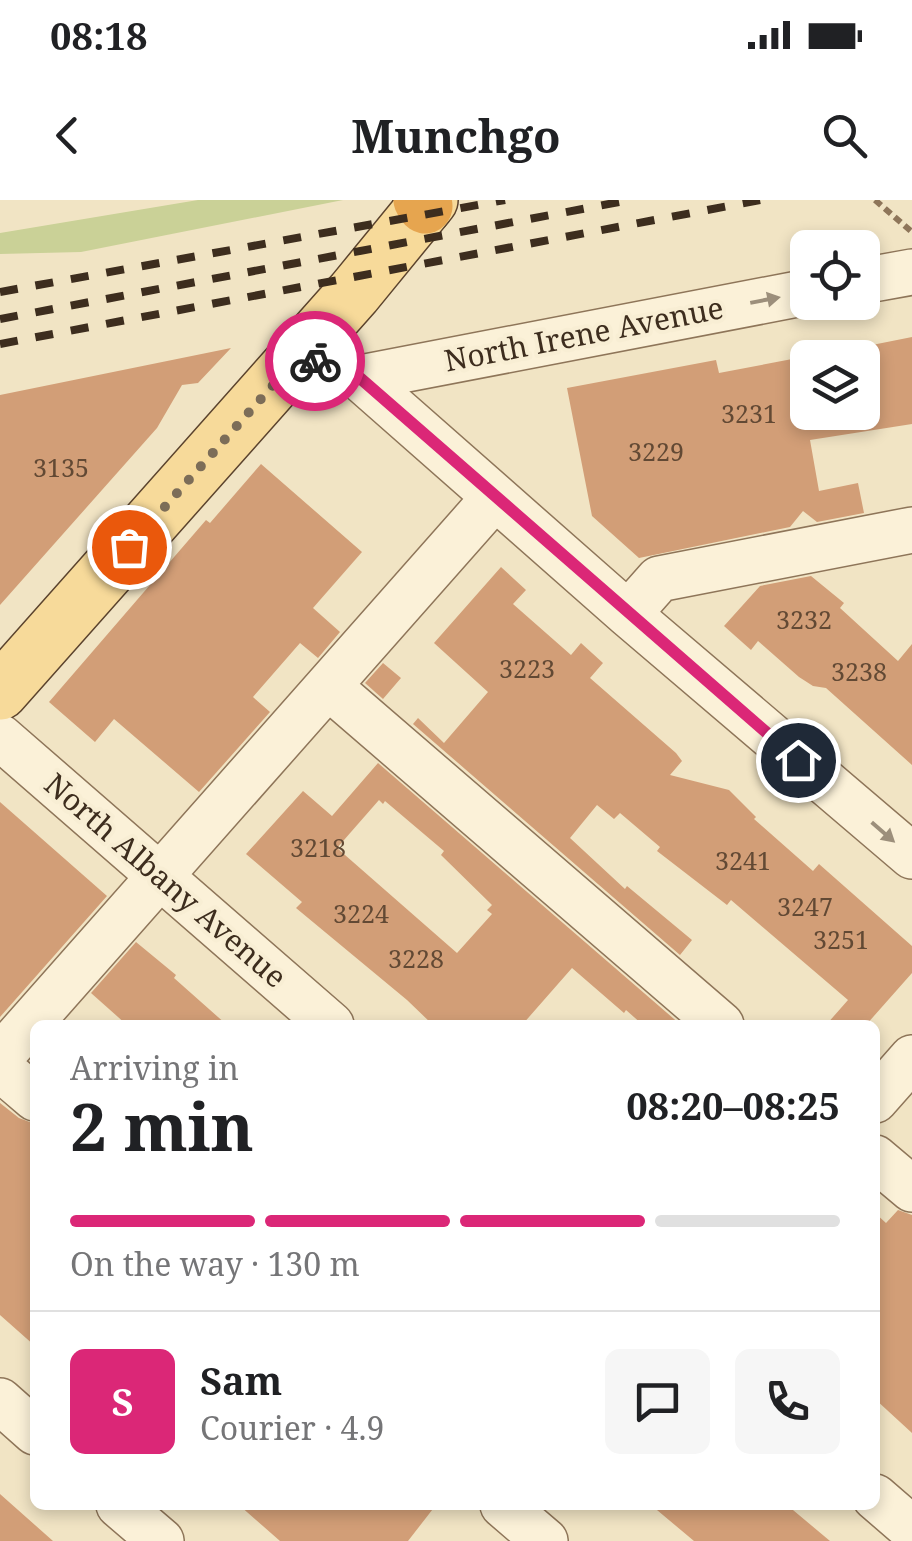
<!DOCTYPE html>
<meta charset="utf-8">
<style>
body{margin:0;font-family:"Noto Serif",serif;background:#f6f6f6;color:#202124;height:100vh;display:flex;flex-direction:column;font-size:38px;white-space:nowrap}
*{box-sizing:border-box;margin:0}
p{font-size:32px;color:#757577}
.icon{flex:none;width:55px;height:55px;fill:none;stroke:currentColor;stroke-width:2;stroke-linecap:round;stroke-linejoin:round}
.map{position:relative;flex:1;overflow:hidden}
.drawer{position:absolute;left:30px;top:820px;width:850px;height:490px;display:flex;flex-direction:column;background:#fff;border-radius:15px;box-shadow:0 5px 15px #0003}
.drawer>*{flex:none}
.tools{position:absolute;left:790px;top:30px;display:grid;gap:20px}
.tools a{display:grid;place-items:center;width:90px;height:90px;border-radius:15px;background:#fff;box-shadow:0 5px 15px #0003;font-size:50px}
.pin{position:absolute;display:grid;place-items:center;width:85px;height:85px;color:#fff;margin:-42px;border:5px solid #fff;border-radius:50%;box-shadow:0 2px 10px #0007}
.courier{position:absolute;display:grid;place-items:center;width:100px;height:100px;margin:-50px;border:8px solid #db2777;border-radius:50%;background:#fff;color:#222;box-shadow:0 2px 12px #0007}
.head em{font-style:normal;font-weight:700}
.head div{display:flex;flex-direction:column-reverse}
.head{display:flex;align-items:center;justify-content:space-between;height:170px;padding:0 40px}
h1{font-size:65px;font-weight:700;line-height:75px}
.bar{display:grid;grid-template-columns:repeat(4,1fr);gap:15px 10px;align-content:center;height:120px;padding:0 40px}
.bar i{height:12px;border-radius:8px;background:#e0e0e0}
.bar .selected{background:#db2777}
.bar p{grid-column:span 4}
.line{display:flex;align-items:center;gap:25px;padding:0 40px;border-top:2px solid #e0e0e0}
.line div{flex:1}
.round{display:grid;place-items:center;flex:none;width:105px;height:105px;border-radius:15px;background:#f6f6f6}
.status{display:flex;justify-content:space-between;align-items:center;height:70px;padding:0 50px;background:#fff;direction:ltr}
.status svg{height:28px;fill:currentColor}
header{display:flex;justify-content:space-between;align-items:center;height:130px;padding:0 40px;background:#fff;font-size:45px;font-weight:700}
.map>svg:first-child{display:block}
.green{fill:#cad197}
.building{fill:#d29e77;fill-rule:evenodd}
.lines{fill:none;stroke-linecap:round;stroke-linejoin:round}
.minor-casing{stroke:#8e7559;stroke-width:48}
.major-casing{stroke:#5b432d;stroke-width:58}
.highway-casing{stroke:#5b432d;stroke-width:58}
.path{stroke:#8e7559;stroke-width:6;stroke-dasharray:8 5;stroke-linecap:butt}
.minor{stroke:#fbf1d8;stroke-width:45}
.major{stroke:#f7da9a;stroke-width:55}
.highway{stroke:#e6a54f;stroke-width:55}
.rail{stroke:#3d2d1e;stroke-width:8;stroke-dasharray:18 18;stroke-linecap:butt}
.oneway{fill:#9c8f7b}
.done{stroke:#7c6d58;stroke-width:10;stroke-dasharray:0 18}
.route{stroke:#db2777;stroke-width:12}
.labels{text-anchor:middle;stroke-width:8;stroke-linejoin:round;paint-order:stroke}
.number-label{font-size:25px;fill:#624934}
.street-label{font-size:30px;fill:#3d2d1e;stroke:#f8eed4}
</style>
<div class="status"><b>08:18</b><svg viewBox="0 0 49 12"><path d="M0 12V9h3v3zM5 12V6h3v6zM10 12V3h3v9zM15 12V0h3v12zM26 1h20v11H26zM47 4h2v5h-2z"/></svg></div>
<header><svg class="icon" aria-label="back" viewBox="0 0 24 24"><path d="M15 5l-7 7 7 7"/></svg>Munchgo<svg class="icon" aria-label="search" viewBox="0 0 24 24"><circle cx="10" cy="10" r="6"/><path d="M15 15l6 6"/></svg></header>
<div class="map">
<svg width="912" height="1341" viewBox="0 0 912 1341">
<rect width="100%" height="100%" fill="#f1e4c4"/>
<!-- green -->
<path class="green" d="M198 0H343L81 52 0 54V33Z"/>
<!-- building -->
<path class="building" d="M912 137V224L810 240 819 291 858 283 864 313 817 322 803 311 790 327 639 358 592 316 567 188 716 160 719 173 808 156V212H862V147Z
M231 148 198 183 182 185 157 228 0 405V195Z
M261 264 362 352 313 408 340 432 318 458 300 443 253 497 270 512 199 592 114 519 95 542 49 502 206 320 210 323Z
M501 367 526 390 513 404 571 455 581 443 603 463 590 478 676 553 682 561 670 575 729 590 756 617 754 619 813 671 819 664 912 746V773L866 825H826L848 800 731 700 727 705 657 651 660 647 620 613 614 619 597 605 570 638 625 689 627 686 692 740 680 755 413 524 418 518 444 543 488 492 434 443Z
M811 376 844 403 840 408 898 461 912 444V565L826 488 813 486 799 477 758 441 751 450 724 426 760 386Z
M383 463 401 478 383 499 365 483Z
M378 563 681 825H643L626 810 624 813 572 768 522 825H433L407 800 296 708 302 702 246 654 303 591 332 616ZM379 600 383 604 385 601 444 651 441 655 492 705 487 710 492 714 457 753 337 648Z
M0 602 107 696 0 817Z
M136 742 176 775 174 778 227 825H127L91 793Z
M0 903 19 918 35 924V1146L0 1115Z
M898 1010 912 1015V1233L875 1199V1013L886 1023Z
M0 1294 53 1341H0Z
M239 1305H436L408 1341H280Z
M651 1305H787L830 1341H694Z"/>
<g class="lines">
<!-- minor casing -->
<g class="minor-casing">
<path id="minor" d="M862 81 912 72
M300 155 360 178 628 414 912 656
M360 178 808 92
M628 414 659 379 912 330
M328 486 721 825
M0 537 331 825
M0 857 495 297
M0 868 35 898
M875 900 912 858
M875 958 912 989
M0 1201 35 1232
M875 1297 912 1329
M119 1305 161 1341
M503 1305 545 1341"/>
</g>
<!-- major casing -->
<g class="major-casing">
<path id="major" d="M0 492 354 93 430 0"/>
</g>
<!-- highway casing -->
<g class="highway-casing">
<path id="highway" d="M421 0 425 6"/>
</g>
<!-- path -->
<path class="path" d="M875 0 912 32"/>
<!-- minor -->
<use href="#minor" class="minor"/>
<!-- major -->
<use href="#major" class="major"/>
<!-- highway -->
<use href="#highway" class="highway"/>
<!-- rail -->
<path class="rail" d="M0 92 505 0
M0 119 630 0
M0 144 760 0"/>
</g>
<!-- one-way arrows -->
<defs><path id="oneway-solid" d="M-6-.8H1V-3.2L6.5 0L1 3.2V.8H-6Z" transform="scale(2.5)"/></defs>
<g class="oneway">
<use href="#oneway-solid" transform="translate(765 100) rotate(-11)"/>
<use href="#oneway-solid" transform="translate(883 632) rotate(41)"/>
</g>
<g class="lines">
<!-- done -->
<path class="done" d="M129 347 300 155 315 161"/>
<!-- route -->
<path class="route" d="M315 161 360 178 798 560"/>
</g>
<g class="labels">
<!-- number labels -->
<g class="number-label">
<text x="749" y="223">3231</text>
<text x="656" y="261">3229</text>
<text x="61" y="277">3135</text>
<text x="804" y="429">3232</text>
<text x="527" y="478">3223</text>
<text x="859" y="481">3238</text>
<text x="318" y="657">3218</text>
<text x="743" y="670">3241</text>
<text x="805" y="716">3247</text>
<text x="361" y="723">3224</text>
<text x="841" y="749">3251</text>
<text x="416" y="768">3228</text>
</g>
<!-- street labels -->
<g class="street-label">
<text transform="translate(584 135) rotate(-11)" y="10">North Irene Avenue</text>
<text transform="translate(165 681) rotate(41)" y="10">North Albany Avenue</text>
</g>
</g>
</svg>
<div class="tools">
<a><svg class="icon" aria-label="locate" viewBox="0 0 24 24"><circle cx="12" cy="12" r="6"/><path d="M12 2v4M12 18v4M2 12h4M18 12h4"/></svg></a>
<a><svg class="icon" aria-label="layers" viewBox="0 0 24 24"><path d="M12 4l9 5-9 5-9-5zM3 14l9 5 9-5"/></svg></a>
</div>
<div class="pin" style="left:129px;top:347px;background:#ea580c"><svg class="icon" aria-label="bag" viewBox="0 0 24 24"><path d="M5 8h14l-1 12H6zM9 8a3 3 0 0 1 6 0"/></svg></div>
<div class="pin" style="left:798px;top:560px;background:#1f2937"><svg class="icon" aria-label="home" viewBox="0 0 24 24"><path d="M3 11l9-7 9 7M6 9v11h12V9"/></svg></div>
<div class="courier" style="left:315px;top:161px"><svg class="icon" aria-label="bike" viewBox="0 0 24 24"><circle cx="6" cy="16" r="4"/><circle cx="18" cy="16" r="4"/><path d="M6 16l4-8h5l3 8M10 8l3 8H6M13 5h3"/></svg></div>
<section class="drawer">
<div class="head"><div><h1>2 min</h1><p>Arriving in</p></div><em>08:20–08:25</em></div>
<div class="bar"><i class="selected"></i><i class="selected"></i><i class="selected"></i><i></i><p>On the way · 130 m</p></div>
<div class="line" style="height:180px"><b class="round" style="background:#db2777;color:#fff">S</b><div><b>Sam</b><p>Courier · 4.9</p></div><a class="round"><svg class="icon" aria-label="chat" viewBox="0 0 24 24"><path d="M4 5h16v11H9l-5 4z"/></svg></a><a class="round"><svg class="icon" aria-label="phone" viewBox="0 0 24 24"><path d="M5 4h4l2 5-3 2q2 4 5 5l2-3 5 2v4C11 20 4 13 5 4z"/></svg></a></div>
</section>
</div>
